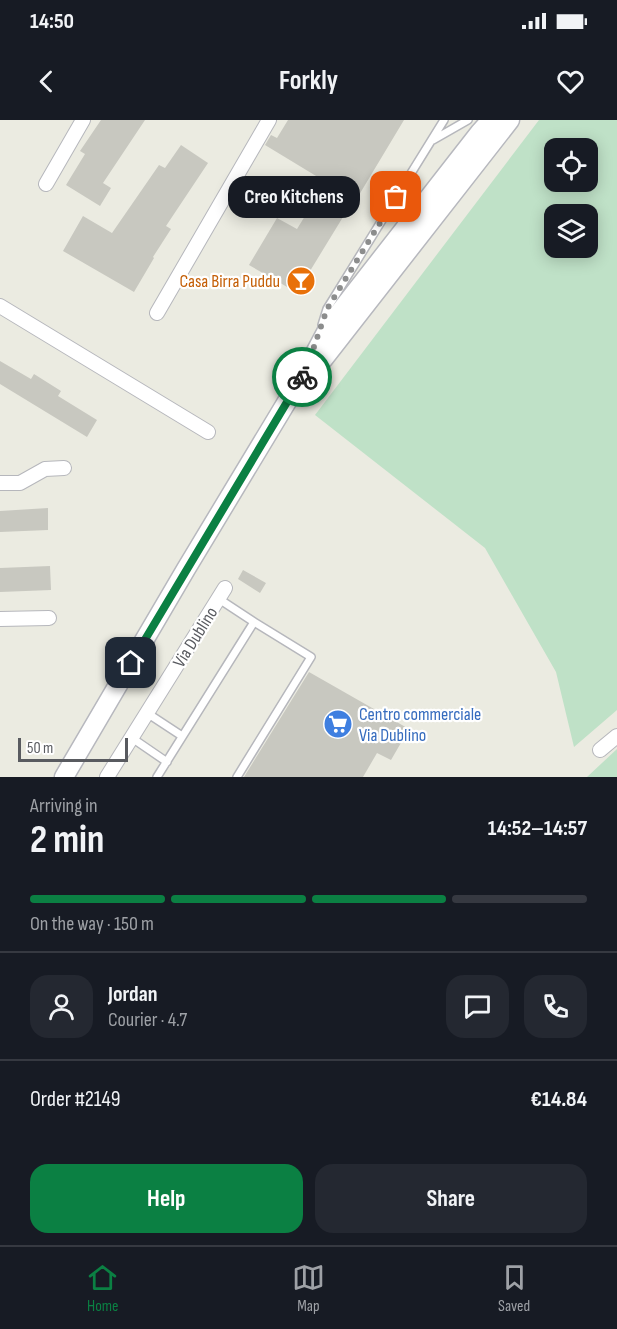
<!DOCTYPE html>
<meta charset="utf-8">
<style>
body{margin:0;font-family:"Sofia Sans Condensed",sans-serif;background:#242831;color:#f1f3f6;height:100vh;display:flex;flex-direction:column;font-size:22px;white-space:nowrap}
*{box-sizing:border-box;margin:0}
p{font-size:20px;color:#9ea1a6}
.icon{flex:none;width:33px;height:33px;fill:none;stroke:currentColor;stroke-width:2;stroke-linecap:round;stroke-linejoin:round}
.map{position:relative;height:657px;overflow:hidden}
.sheet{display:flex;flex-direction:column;background:#171b24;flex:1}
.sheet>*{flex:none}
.controls{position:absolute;left:544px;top:18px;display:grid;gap:12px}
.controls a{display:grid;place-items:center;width:54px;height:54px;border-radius:12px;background:#171b24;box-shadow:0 3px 15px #0003;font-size:30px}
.scale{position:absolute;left:18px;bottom:15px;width:110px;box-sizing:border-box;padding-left:6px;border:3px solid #595b60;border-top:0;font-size:16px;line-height:21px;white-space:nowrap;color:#595b60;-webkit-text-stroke:4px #fff;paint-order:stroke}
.pin{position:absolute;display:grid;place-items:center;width:51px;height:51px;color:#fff;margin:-26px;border-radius:12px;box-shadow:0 3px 9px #0006}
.courier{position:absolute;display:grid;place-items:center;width:60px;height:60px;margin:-30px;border:4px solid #0b8043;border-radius:50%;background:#fff;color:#222;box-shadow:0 2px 8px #0007}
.bubble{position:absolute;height:42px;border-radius:18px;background:#171b24;box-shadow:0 3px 15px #0003;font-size:20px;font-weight:700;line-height:42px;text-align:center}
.head em{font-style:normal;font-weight:700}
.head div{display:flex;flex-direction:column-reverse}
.head{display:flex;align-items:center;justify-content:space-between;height:102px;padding:0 30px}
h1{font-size:39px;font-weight:700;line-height:45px}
.bar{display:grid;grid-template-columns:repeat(4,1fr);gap:9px 6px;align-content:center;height:72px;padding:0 30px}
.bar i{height:8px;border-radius:4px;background:#363941}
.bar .active{background:#0b8043}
.bar p{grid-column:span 4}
.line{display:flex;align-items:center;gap:15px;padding:0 30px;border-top:2px solid #363941}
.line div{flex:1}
.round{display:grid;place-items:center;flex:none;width:63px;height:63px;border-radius:18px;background:#242831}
.primary-button{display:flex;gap:12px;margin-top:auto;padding:12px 30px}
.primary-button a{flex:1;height:69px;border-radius:18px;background:#0b8043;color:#fff;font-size:24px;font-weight:700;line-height:69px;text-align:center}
.primary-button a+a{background:#242831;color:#f1f3f6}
.status{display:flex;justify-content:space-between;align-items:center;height:42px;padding:0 30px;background:#171b24;direction:ltr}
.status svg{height:16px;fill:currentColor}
header{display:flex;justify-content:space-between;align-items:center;height:78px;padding:0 30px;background:#171b24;font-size:27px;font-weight:700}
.tab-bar{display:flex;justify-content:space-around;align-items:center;height:84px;border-top:2px solid #363941;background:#171b24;font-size:16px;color:#9ea1a6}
.tab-bar a{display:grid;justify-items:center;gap:3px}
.tab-bar .active{color:#0b8043}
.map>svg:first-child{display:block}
.green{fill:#bfe1c7;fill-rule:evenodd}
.building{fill:#c8c8c0}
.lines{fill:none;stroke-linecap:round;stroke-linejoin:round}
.lane-casing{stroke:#b6b7bc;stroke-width:10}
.street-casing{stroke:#b6b7bc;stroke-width:16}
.secondary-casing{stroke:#b7b8be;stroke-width:21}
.lane{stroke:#fff;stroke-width:7}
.street{stroke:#fff;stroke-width:14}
.secondary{stroke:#fff;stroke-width:18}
.done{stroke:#8c8d8d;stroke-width:6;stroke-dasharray:0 10.8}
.route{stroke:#0b8043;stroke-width:8}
.labels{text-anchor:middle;stroke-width:4.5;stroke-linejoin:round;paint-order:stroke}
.food-label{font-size:18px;fill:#c56008;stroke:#fff;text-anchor:end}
.street-label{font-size:18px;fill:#595b60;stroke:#fff}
.shop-label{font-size:18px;fill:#366cbe;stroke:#fff;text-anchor:start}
</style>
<div class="status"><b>14:50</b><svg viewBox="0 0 49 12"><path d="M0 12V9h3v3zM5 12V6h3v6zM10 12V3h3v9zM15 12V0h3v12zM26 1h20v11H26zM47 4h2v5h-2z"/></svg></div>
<header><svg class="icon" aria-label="back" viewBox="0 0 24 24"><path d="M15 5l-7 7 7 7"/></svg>Forkly<svg class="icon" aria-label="heart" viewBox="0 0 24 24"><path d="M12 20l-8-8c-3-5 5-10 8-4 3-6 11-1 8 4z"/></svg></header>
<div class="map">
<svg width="617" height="657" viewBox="0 0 617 657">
<rect width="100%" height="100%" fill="#ebebe1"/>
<!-- green -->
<path class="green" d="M539 0H617V590L574 627 556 552 485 428 315 295ZM555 28H588V62H555ZM555 94H588V128H555Z
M617 629V657H587Z"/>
<!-- building -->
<path class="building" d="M101 0H145L103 63 111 68 100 86 66 65 85 34 80 31Z
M288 0H404L356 80 354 79 310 151 302 146 289 168 249 145 277 98 297 109 326 62 265 25 271 15 277 18Z
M181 25 208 43 166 106 171 109 153 137 154 138 134 172 63 131 83 96 112 113 159 45 165 48Z
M0 241 31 259 34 254 61 271 58 276 97 300 87 317 0 264Z
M48 388V410L0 412V391Z
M50 446 51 470 0 472V448Z
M243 450 266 463 260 473 238 459Z
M309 552 409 609 391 640 377 633 363 657H244Z"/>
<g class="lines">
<!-- lane casing -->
<g class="lane-casing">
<path id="lane" d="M433 20 468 0
M322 205 327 189 444 0
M147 593 182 616
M132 618 167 642
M157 657 254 502 219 479
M237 657 311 537 254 502"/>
</g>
<!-- street casing -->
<g class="street-casing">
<path id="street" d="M46 64 83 0
M0 186 208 312
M157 193 269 0
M0 363H20L45 349 64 348
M0 499 49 498
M600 630 617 616
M107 657 225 468"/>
</g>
<!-- secondary casing -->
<g class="secondary-casing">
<path id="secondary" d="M318 246 510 0
M64 657 186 449 306 250 331 203 480 12 491 0"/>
</g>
<!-- lane -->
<use href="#lane" class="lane"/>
<!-- street -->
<use href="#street" class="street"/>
<!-- secondary -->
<use href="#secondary" class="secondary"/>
</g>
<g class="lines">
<!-- done -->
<path class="done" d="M302 257 306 250 327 189 396 77"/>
<!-- route -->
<path class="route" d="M131 543 302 257"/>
</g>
<!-- icons -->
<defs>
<g id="bar-disc" transform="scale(1.5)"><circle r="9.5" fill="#e8710a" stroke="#fff"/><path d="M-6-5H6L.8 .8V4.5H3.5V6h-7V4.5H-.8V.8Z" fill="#fff"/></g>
<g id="supermarket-disc" transform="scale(1.5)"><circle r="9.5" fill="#3f7fe0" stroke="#fff"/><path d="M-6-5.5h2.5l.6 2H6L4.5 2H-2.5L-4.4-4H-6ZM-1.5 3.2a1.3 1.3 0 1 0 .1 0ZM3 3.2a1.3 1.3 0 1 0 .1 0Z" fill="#fff"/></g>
</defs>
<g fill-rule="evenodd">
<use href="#bar-disc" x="301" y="161"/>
<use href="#supermarket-disc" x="338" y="604"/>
</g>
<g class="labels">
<!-- food labels -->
<g class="food-label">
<text x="280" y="167">Casa Birra Puddu</text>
</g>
<!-- street labels -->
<g class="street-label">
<text transform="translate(195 517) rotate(-58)" y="6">Via Dublino</text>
</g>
<!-- shop labels -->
<g class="shop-label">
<text x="359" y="600">Centro commerciale<tspan x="359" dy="21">Via Dublino</tspan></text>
</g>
</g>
</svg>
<div class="controls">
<a><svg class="icon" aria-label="locate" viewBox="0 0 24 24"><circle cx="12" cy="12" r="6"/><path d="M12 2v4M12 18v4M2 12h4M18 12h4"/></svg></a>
<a><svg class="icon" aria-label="layers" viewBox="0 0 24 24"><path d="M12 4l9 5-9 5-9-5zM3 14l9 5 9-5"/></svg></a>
</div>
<div class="scale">50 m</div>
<div class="pin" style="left:396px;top:77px;background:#ea580c"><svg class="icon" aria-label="bag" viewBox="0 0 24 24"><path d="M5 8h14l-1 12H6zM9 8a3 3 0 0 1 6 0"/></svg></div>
<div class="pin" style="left:131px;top:543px;background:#1f2937"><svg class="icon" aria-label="home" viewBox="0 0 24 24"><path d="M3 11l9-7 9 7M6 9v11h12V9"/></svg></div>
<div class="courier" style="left:302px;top:257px"><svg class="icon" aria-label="bike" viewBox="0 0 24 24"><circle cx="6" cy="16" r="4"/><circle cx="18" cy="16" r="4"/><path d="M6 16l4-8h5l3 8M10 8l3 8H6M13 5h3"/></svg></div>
<div class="bubble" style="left:228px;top:56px;width:132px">Creo Kitchens</div>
</div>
<section class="sheet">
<div class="head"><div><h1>2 min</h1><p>Arriving in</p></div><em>14:52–14:57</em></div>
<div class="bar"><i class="active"></i><i class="active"></i><i class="active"></i><i></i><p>On the way · 150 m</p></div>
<div class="line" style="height:108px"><a class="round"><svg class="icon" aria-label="person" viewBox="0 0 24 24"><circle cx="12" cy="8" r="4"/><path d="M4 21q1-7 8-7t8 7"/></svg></a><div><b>Jordan</b><p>Courier · 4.7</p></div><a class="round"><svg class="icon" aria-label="chat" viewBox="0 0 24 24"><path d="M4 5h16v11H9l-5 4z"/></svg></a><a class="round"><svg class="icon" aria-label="phone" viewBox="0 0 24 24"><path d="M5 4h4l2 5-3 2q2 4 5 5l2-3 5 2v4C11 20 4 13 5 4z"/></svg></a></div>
<div class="line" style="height:78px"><div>Order #2149</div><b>€14.84</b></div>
<div class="primary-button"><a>Help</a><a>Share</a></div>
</section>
<nav class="tab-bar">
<a class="active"><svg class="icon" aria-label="home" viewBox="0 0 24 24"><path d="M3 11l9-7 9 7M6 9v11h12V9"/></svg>Home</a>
<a><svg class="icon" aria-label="map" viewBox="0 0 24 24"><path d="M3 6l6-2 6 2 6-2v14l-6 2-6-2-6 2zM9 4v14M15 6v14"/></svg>Map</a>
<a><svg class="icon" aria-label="saved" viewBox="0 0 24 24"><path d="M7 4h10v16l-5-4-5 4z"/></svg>Saved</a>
</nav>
